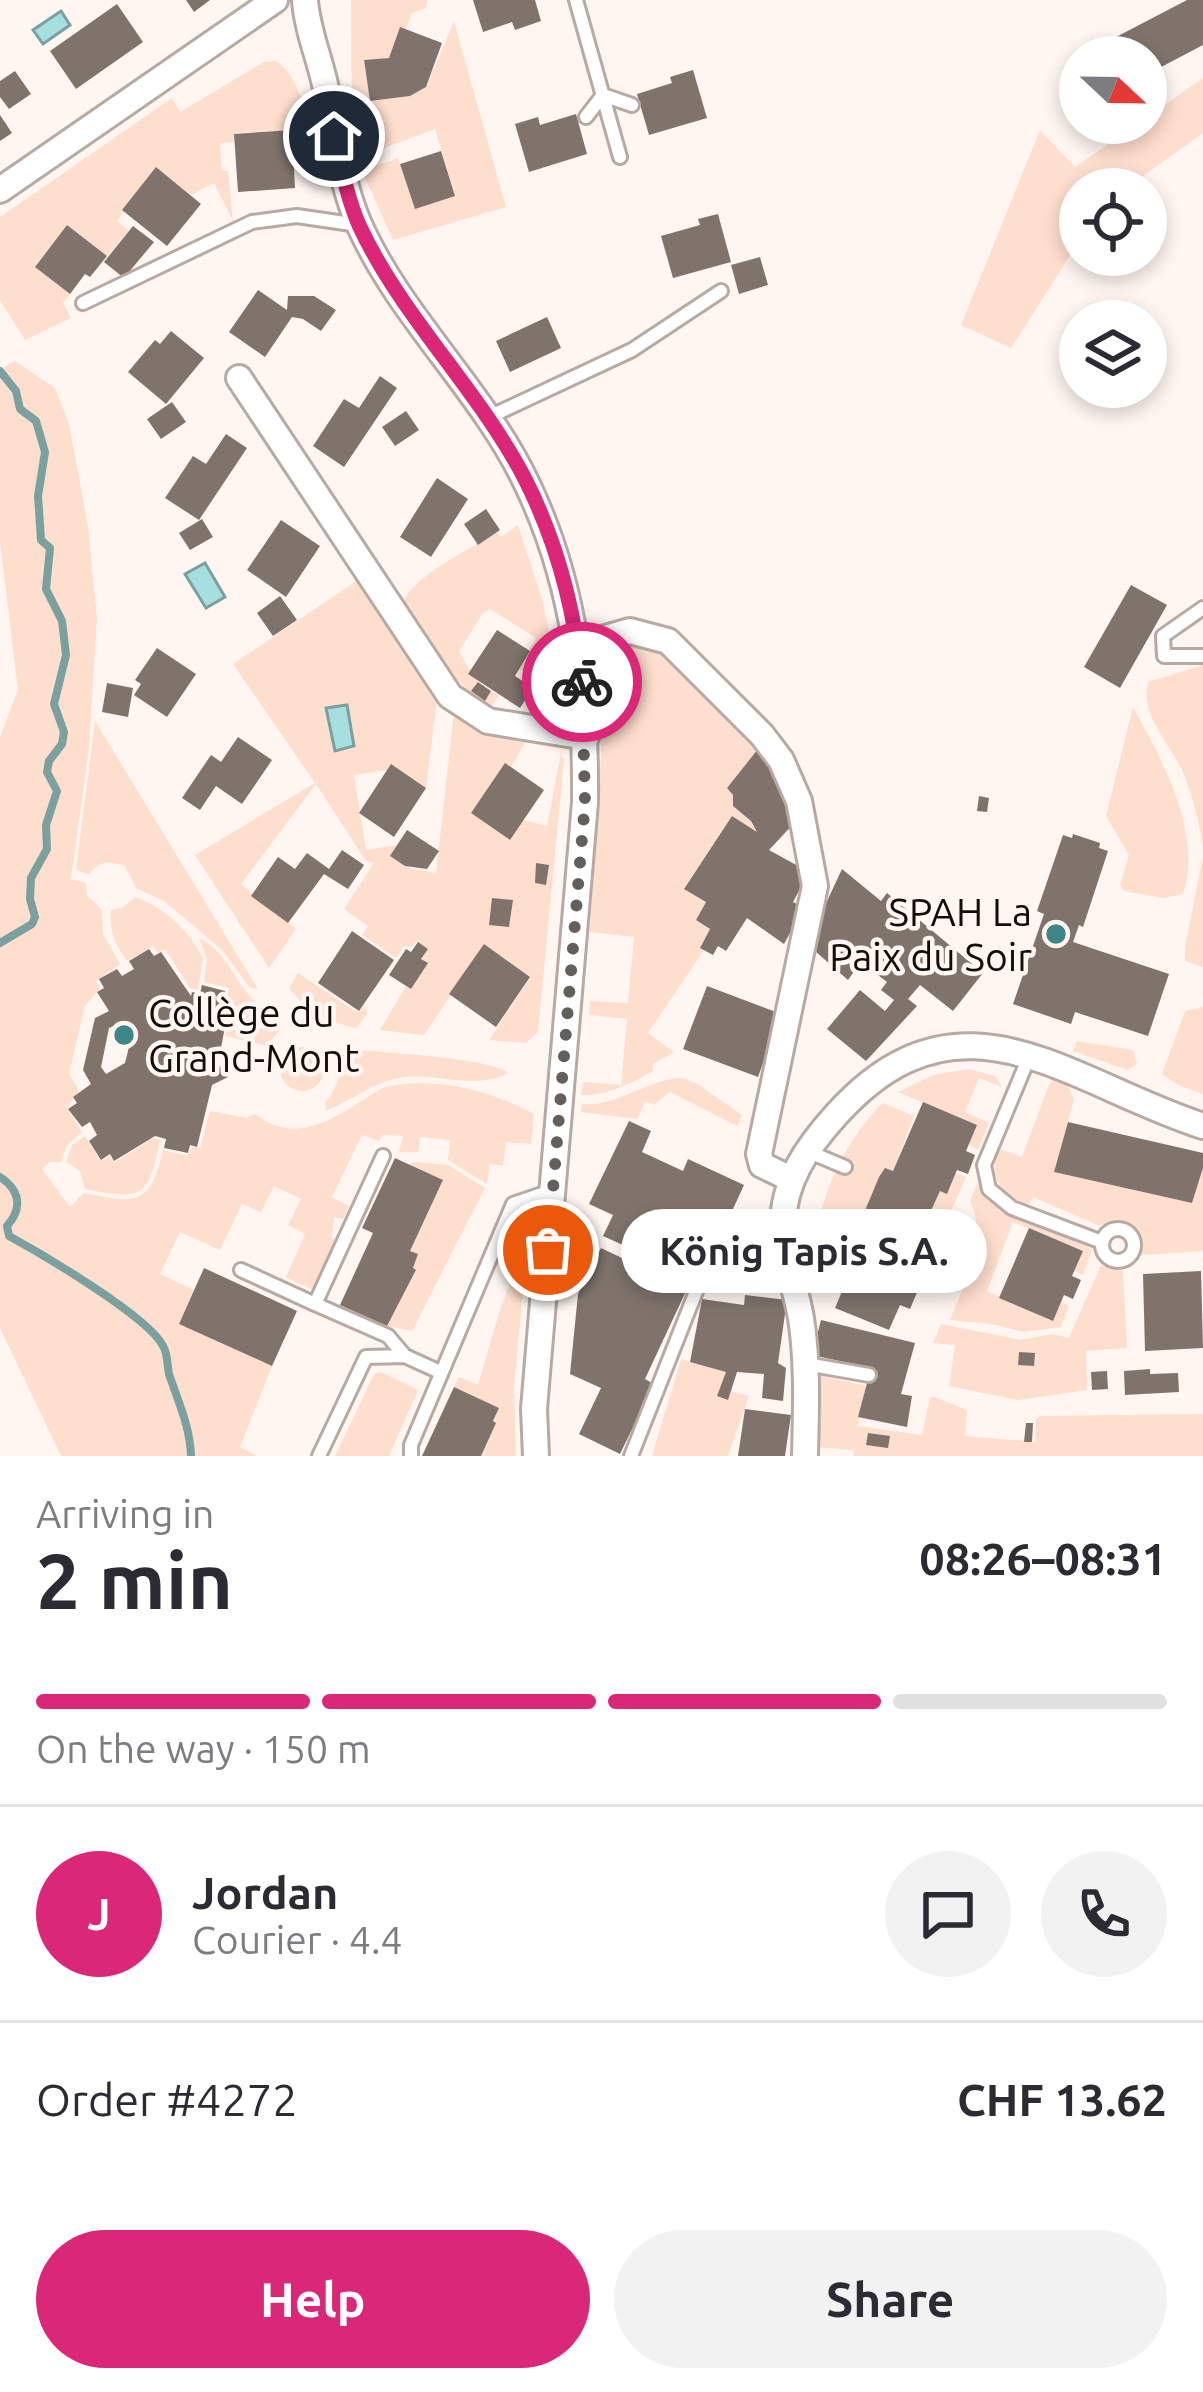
<!DOCTYPE html>
<meta charset="utf-8">
<style>
body{margin:0;font-family:Ubuntu,sans-serif;background:#f2f2f3;color:#2b2b33;height:100vh;display:flex;flex-direction:column;font-size:45px;white-space:nowrap}
*{box-sizing:border-box;margin:0}
p{font-size:39px;color:#7c7c81}
.icon{flex:none;width:66px;height:66px;fill:none;stroke:currentColor;stroke-width:2;stroke-linecap:round;stroke-linejoin:round}
.map{position:relative;height:1456px;overflow:hidden}
.drawer{display:flex;flex-direction:column;background:#fff;flex:1}
.drawer>*{flex:none}
.needle{width:78px;rotate:112deg}
.fabs{position:absolute;left:1059px;top:36px;display:grid;gap:24px}
.fabs a{display:grid;place-items:center;width:108px;height:108px;border-radius:50%;background:#fff;box-shadow:0 6px 18px #0003;font-size:60px}
.pin{position:absolute;display:grid;place-items:center;width:102px;height:102px;color:#fff;margin:-51px;border:6px solid #fff;border-radius:50%;box-shadow:0 3px 12px #0007}
.courier{position:absolute;display:grid;place-items:center;width:120px;height:120px;margin:-60px;border:9px solid #db2777;border-radius:50%;background:#fff;color:#222;box-shadow:0 3px 15px #0007}
.bubble{position:absolute;height:84px;border-radius:42px;background:#fff;box-shadow:0 6px 18px #0003;font-size:39px;font-weight:700;line-height:84px;text-align:center}
.summary em{font-style:normal;font-weight:700}
.summary div{display:flex;flex-direction:column-reverse}
.summary{display:flex;align-items:center;justify-content:space-between;height:204px;padding:0 36px}
h1{font-size:78px;font-weight:700;line-height:90px}
.bar{display:grid;grid-template-columns:repeat(4,1fr);gap:18px 12px;align-content:center;height:144px;padding:0 36px}
.bar i{height:15px;border-radius:9px;background:#e1e1e2}
.bar .on{background:#db2777}
.bar p{grid-column:span 4}
.line{display:flex;align-items:center;gap:30px;padding:0 36px;border-top:3px solid #e1e1e2}
.line div{flex:1}
.round{display:grid;place-items:center;flex:none;width:126px;height:126px;border-radius:63px;background:#f2f2f3}
.cta{display:flex;gap:24px;margin-top:auto;padding:24px 36px}
.cta a{flex:1;height:138px;border-radius:72px;background:#db2777;color:#fff;font-size:48px;font-weight:700;line-height:138px;text-align:center}
.cta a+a{background:#f2f2f3;color:#2b2b33}
.map>svg:first-child{display:block}
.green{fill:#fedecd}
.water{fill:#a7dfe0;stroke:#7aa0a0;stroke-width:3}
.lines{fill:none;stroke-linecap:round;stroke-linejoin:round}
.stream{stroke:#7aa0a0;stroke-width:8}
.building{fill:#7f736c;fill-rule:evenodd}
.service-casing{stroke:#b7aaa2;stroke-width:18}
.minor-casing{stroke:#b7aaa2;stroke-width:30}
.service{stroke:#fff;stroke-width:12}
.minor{stroke:#fff;stroke-width:24}
.done{stroke:#655f5b;stroke-width:12;stroke-dasharray:0 21.6}
.route{stroke:#db2777;stroke-width:15}
.poi-dot{fill:#3e8688;stroke:#fff6f1;stroke-width:4.5}
.labels{text-anchor:middle;stroke-width:9;stroke-linejoin:round;paint-order:stroke}
.poi-label{font-size:39px;fill:#120d0a;stroke:#fff6f1;text-anchor:end}
</style>
<div class="map">
<svg width="1203" height="1456" viewBox="0 0 1203 1456">
<rect width="100%" height="100%" fill="#fff6f1"/>
<!-- green -->
<path class="green" d="M351 0H427L426 8 412 13 406 30 400 28 389 58 364 61 370 101 410 96 426 87 454 21 506 207 393 240 362 171 398 158 415 208 455 195 435 129 357 158 352 135Z
M276 61C298 74 314 127 309 151L293 153 291 130 235 133 234 142 220 143 222 171H228L233 221 214 183 191 195 156 168 117 221 129 231 107 256 67 225 35 266 70 294 63 303 71 318 25 340 0 300V217L172 98 180 112 264 62Z
M1203 78V133L1125 189H1080V240L1011 348 961 325 1040 130 1075 167 1139 123H1146V118Z
M15 361 55 388 69 424 88 526 97 619 89 748 71 879 86 883 87 895 102 910 103 934 120 964 96 981 100 988 85 1006 69 1074 79 1091 67 1108 82 1132 66 1147 61 1162H50L42 1169 70 1207 84 1193C136 1203 150 1207 163 1150L188 1156 192 1147 200 1148 210 1111 247 1118 255 1114C294 1144 328 1122 365 1099 373 1094 381 1087 390 1086 439 1077 492 1091 534 1114L531 1144 506 1142 503 1166 490 1164 487 1184 448 1160 450 1140 420 1137 418 1152H399L403 1136 383 1135 379 1141 362 1135 332 1197 349 1206 343 1219 334 1217 332 1237 338 1244 315 1291 286 1277 305 1234 288 1225 301 1199 274 1186 261 1212 242 1204 220 1250 180 1232 160 1274 194 1290 179 1324 272 1366 240 1447 257 1456H61L0 1328V737L18 690 0 542V369Z
M518 525 542 599 560 678 550 691 519 669 536 638 490 609 483 613 459 651 470 671 468 674 478 681 472 692 485 700 491 691 499 696 490 708C451 683 429 640 404 601 414 575 474 547 497 532L501 537Z
M361 578 438 693 426 788 392 765 387 770 354 775 366 850 397 845 391 857 409 868 436 873 454 713 526 741 511 767 471 813 509 840 523 820 547 826 561 753 564 760 538 1032 526 1043 489 1040 530 978 484 945 424 1035 380 1030 406 986 411 989 427 964 421 959 427 949 415 941 411 947 404 946 396 958 362 935 368 926 344 909 374 863 366 861 316 784 241 884 296 929 269 968 195 855 315 783 233 664Z
M632 644 656 645 758 749 727 788 733 795V806L751 821 757 832 732 816 684 888 706 902 696 920 710 929 700 947 704 950 648 1033 674 1052 653 1064V1071C630 1083 609 1096 581 1095L583 1082 621 1085 627 1019 589 1015 590 1001 628 1003 634 937 590 932 601 755 598 676 606 659Z
M1203 665V848C1199 822 1193 797 1183 772 1170 743 1140 716 1148 682Z
M1133 707C1162 759 1203 834 1183 894L1164 898 1124 891 1120 885 1129 855 1106 816Z
M95 721 258 989 250 988 221 949 164 901 136 888 125 866C110 860 99 861 89 874L76 870Z
M1203 856V967L1185 961V947Z
M135 897C166 909 187 928 203 958L198 990 190 988 165 949 158 953 153 946 127 961C115 943 109 932 111 910L122 908Z
M199 938C225 951 231 974 249 995 261 1010 275 1007 282 1027L267 1046 225 1036 233 1000 227 998 229 988 204 982 207 960Z
M298 973 358 1013 364 1006 368 1013 356 1028C327 1022 307 1011 289 988Z
M1203 1007V1094L1178 1085 1162 1074 1185 1011Z
M1077 1041 1133 1050 1137 1064 1128 1070 1073 1051Z
M280 1069a22 22 0 1 1 44 0a22 22 0 1 1-44 0Z
M348 1049C376 1052 493 1058 508 1073 476 1091 438 1072 404 1077 375 1081 352 1100 326 1111L325 1103C338 1087 341 1074 342 1054Z
M969 1069 995 1076 1002 1087 979 1078 965 1112 989 1123 978 1150 969 1144 976 1125 898 1092 933 1075Z
M1052 1077 1067 1084 1074 1099 1054 1172 1192 1203 1203 1169V1251L1144 1255 1140 1254 1141 1235C1130 1220 1116 1216 1100 1226L1033 1197 1029 1205C1000 1195 988 1178 999 1149L1022 1157Z
M681 1078 696 1083 742 1115 737 1126 670 1092 655 1104 645 1102 637 1119 581 1112 582 1104C618 1107 645 1080 681 1078Z
M883 1103 914 1116 893 1171 885 1168 861 1226 857 1235 864 1239 840 1293 823 1286C797 1235 844 1138 883 1103Z
M85 1136 101 1161 110 1156 114 1163 153 1138 160 1140C149 1199 141 1200 85 1189L80 1171 66 1162 72 1145Z
M417 1162 448 1165 485 1188 412 1331 387 1326 416 1271 413 1268 418 1255 410 1251 443 1181 408 1164Z
M956 1173 966 1177 946 1223 933 1217 936 1210 932 1208 940 1191 948 1193Z
M980 1178 995 1204 1092 1249 1083 1275 1074 1271 1082 1250 1013 1222 987 1291 1052 1321 1061 1302 1069 1306 1061 1327 1023 1332 992 1324 950 1320 962 1290 936 1279C962 1257 988 1241 970 1200Z
M522 1257 526 1259 514 1388 516 1456H481L499 1408 454 1387 459 1377 478 1385 502 1303Z
M1101 1265 1123 1271 1127 1348 1086 1351 1087 1390 1018 1400 949 1386 955 1345 933 1343 941 1324 1020 1340 1053 1334 1069 1338Z
M681 1359 726 1372 728 1399 731 1391 749 1396 728 1456H652Z
M381 1372 418 1390 389 1456H335L374 1374Z
M822 1376 866 1386 858 1426 922 1435 930 1397H934L967 1410 965 1436 1035 1442 1036 1419 1040 1416 1203 1414V1456H854L853 1450 817 1447 819 1378Z"/>
<!-- water -->
<path class="water" d="M61 11 70 25 43 44 33 30Z
M205 563 225 597 206 608 185 574Z
M347 705 354 746 335 751 326 708Z"/>
<g class="lines">
<!-- stream -->
<path class="stream" d="M0 371 16 391 20 409 36 421 45 452 38 496 41 540 50 548 46 589 62 621 66 655 54 704 64 732 62 744 49 761 47 772 57 791 46 825 47 849 31 878 30 899 35 917 32 924 0 943
M0 1177C20 1190 23 1208 7 1226L9 1236C42 1254 149 1317 163 1346 168 1354 167 1365 169 1374 178 1401 190 1426 191 1456"/>
</g>
<!-- building -->
<path class="building" d="M186 0H210L194 12Z
M473 0H535L541 21 515 30 512 22 483 32Z
M1187 0H1203V45L1146 75V57H1097L1093 49Z
M117 4 143 42 76 89 50 51Z
M400 27 442 43 426 87 410 96 370 101 364 60 389 58Z
M693 70 707 118 649 135 637 94 672 83 670 77Z
M15 71 31 94 9 109 0 97V81Z
M576 114 587 154 529 172 515 124 538 117 540 125Z
M0 115 12 133 0 141Z
M292 130 295 188 238 192 234 134Z
M441 151 455 196 415 209 400 164Z
M156 167 201 204 167 246 122 210Z
M718 214 731 262 673 278 661 236 700 225 698 219Z
M67 225 107 256 90 277 85 274 70 294 35 267Z
M133 226 154 242 124 278 104 262Z
M760 257 768 285 739 294 731 265Z
M258 290 287 310 288 296H314L336 310 321 331 303 319 292 317 265 357 229 332Z
M547 317 561 348 510 372 496 341Z
M171 331 204 358 166 404 128 372 155 340 160 344Z
M380 376 397 388 344 467 313 446 344 399 359 408Z
M172 402 186 422 161 439 147 419Z
M406 411 419 430 395 446 382 427Z
M226 434 247 448 199 520 165 498 193 456 206 464Z
M437 478 468 499 431 557 400 537Z
M486 509 500 530 478 545 464 524Z
M202 519 213 537 190 550 179 533Z
M281 520 320 546 286 597 247 570Z
M1131 585 1167 605 1120 688 1084 667Z
M280 596 297 620 273 636 257 613Z
M497 630 530 651 515 676 533 688 520 708 468 674Z
M157 648 196 674 167 717 134 695 141 684 135 680Z
M478 682 491 691 485 701 471 691Z
M107 683 133 688 128 717 102 712Z
M238 737 272 760 242 804 216 786 200 810 182 798 211 755 221 762Z
M758 749 772 763 797 820 769 850 809 872 793 902 804 908 784 944 747 918 726 951 718 946 713 955 700 948 710 929 696 920 706 902 684 889 732 816 757 832 751 821 733 806V795L727 788Z
M505 763 544 790 510 840 471 813Z
M391 764 426 788 394 837 359 813Z
M979 796 989 798 987 812 977 811Z
M407 830 439 851 427 869 405 866 390 856Z
M1073 834 1100 843 1099 848 1108 851 1083 927 1079 925 1073 942 1169 974 1148 1036 1075 1012 1071 1024 1013 1004 1044 914 1037 911 1063 835 1072 838Z
M342 850 364 865 348 889 324 874 288 923 251 896 278 857 295 869 307 853 329 869Z
M536 863 549 865 546 885 535 883Z
M842 869 881 901 887 893 983 973 953 1011 920 985 908 999 917 1006 866 1061 827 1029 860 990 885 1011 894 1000 881 990 887 982 861 962 848 980 807 944Z
M492 898 513 900 509 927 489 925Z
M352 931 394 960 359 1011 318 983Z
M418 942 428 949 421 959 428 963 411 989 389 975 406 949 411 952Z
M484 944 530 977 496 1027 449 994Z
M149 949 154 956 161 952 191 996 192 992 200 994 202 985 225 991 223 999 230 1000 218 1064 228 1077 212 1085 197 1147 190 1145 188 1153 164 1148 166 1139 155 1136 114 1161 110 1154 101 1160 89 1141 97 1135 90 1122 82 1127 68 1109 77 1103 73 1097 91 1084 83 1070 95 1018 109 1011 97 992 104 988 99 979 117 969 122 976 134 969 129 961ZM118 1024 130 1043 125 1063 106 1074 101 1067 109 1028Z
M707 986 781 1014 758 1077 683 1049Z
M923 1102 977 1125 966 1151 975 1155 968 1174 957 1170 947 1194 940 1191 929 1215 955 1226 948 1245 921 1234 911 1259 918 1261 908 1286 918 1290 910 1309 900 1305 889 1330 835 1308 864 1239 857 1235 859 1225 879 1177 885 1168 893 1171Z
M629 1121 651 1131 642 1152 683 1171 688 1159 744 1185 703 1274 647 1248 652 1238 644 1234 636 1251 603 1236 613 1215 589 1204Z
M1068 1122 1203 1153V1168L1192 1203 1054 1172Z
M395 1158 443 1180 410 1251 418 1254 413 1268 416 1270 387 1326 340 1305 373 1233 362 1228Z
M1029 1228 1083 1251 1072 1276 1081 1280 1073 1299 1064 1295 1053 1321 999 1298Z
M601 1248 687 1289 645 1379 654 1384 620 1454 579 1434 601 1388 570 1374 578 1294Z
M204 1268 297 1311 272 1366 179 1324Z
M1201 1271 1203 1348 1145 1351 1143 1274Z
M745 1295 787 1300 778 1363 786 1368 783 1401 762 1398 764 1374 737 1372 728 1400 717 1396 726 1372 690 1362 702 1299 744 1305Z
M821 1320 915 1343 901 1394 912 1396 907 1427 858 1417 871 1368 812 1355Z
M1019 1352 1035 1353 1034 1366 1018 1365Z
M1150 1369V1374L1178 1373 1179 1392 1125 1395 1124 1371Z
M1107 1371 1108 1389 1092 1390 1091 1372Z
M454 1387 499 1408 493 1421 496 1423 481 1456H422Z
M745 1409 791 1415 785 1456H738Z
M1026 1423H1033L1032 1442H1024Z
M868 1433 890 1436 888 1448 866 1445Z"/>
<g class="lines">
<!-- service casing -->
<g class="service-casing">
<path id="service" d="M576 0 620 157
M586 117 603 95 632 105
M83 303 252 222 297 216 358 225
M487 418 632 350 721 291
M1203 608 1163 636 1164 656H1203
M1029 1057 984 1165 989 1189 1012 1208 1102 1242
M807 1151 845 1167
M383 1156 315 1304 388 1336 405 1356
M1102 1245a16 16 0 1 1 32 0a16 16 0 1 1-32 0Z
M241 1270 315 1304
M806 1364 869 1375
M319 1456 366 1357 405 1356 440 1372
M411 1456V1445L513 1204 551 1191
M631 1456 699 1284"/>
</g>
<!-- minor casing -->
<g class="minor-casing">
<path id="minor" d="M305 0C307 30 320 59 326 89 336 133 340 179 358 222 399 316 482 390 526 482 576 585 586 690 585 802L534 1409 536 1456
M0 190 275 0
M239 378 450 696 488 721 586 737
M578 646 630 631 668 641 762 735 781 760 799 801 815 886 759 1154 762 1165 791 1179
M805 1456C806 1410 808 1364 801 1318 796 1289 784 1259 783 1228 782 1183 807 1147 836 1115 960 977 1067 1082 1203 1126"/>
</g>
<!-- service -->
<use href="#service" class="service"/>
<!-- minor -->
<use href="#minor" class="minor"/>
</g>
<g class="lines">
<!-- done -->
<path class="done" d="M548 1250 585 802 582 682"/>
<!-- route -->
<path class="route" d="M334 136C341 166 347 197 359 225 401 316 479 390 525 479 557 542 575 612 582 682"/>
</g>
<!-- markers -->
<g class="poi-dot">
<circle cx="1056" cy="934" r="12"/>
<circle cx="124" cy="1035" r="12"/>
</g>
<g class="labels">
<!-- poi labels -->
<g class="poi-label">
<text x="1032" y="926">SPAH La<tspan x="1032" dy="45">Paix du Soir</tspan></text>
<text x="148" y="1027" text-anchor="start">Collège du<tspan x="148" dy="45">Grand-Mont</tspan></text>
</g>
</g>
</svg>
<div class="fabs">
<a><svg class="needle" viewBox="-14 -14 28 28"><path d="M0-13l5 13h-10z" fill="#e53935"/><path d="M0 13l5-13h-10z" fill="#7c7c81"/></svg></a>
<a><svg class="icon" aria-label="locate" viewBox="0 0 24 24"><circle cx="12" cy="12" r="6"/><path d="M12 2v4M12 18v4M2 12h4M18 12h4"/></svg></a>
<a><svg class="icon" aria-label="layers" viewBox="0 0 24 24"><path d="M12 4l9 5-9 5-9-5zM3 14l9 5 9-5"/></svg></a>
</div>
<div class="pin" style="left:548px;top:1250px;background:#ea580c"><svg class="icon" aria-label="bag" viewBox="0 0 24 24"><path d="M5 8h14l-1 12H6zM9 8a3 3 0 0 1 6 0"/></svg></div>
<div class="pin" style="left:334px;top:136px;background:#1f2937"><svg class="icon" aria-label="home" viewBox="0 0 24 24"><path d="M3 11l9-7 9 7M6 9v11h12V9"/></svg></div>
<div class="courier" style="left:582px;top:682px"><svg class="icon" aria-label="bike" viewBox="0 0 24 24"><circle cx="6" cy="16" r="4"/><circle cx="18" cy="16" r="4"/><path d="M6 16l4-8h5l3 8M10 8l3 8H6M13 5h3"/></svg></div>
<div class="bubble" style="left:621px;top:1209px;width:366px">König Tapis S.A.</div>
</div>
<section class="drawer">
<div class="summary"><div><h1>2 min</h1><p>Arriving in</p></div><em>08:26–08:31</em></div>
<div class="bar"><i class="on"></i><i class="on"></i><i class="on"></i><i></i><p>On the way · 150 m</p></div>
<div class="line" style="height:216px"><b class="round" style="background:#db2777;color:#fff">J</b><div><b>Jordan</b><p>Courier · 4.4</p></div><a class="round"><svg class="icon" aria-label="chat" viewBox="0 0 24 24"><path d="M4 5h16v11H9l-5 4z"/></svg></a><a class="round"><svg class="icon" aria-label="phone" viewBox="0 0 24 24"><path d="M5 4h4l2 5-3 2q2 4 5 5l2-3 5 2v4C11 20 4 13 5 4z"/></svg></a></div>
<div class="line" style="height:156px"><div>Order #4272</div><b>CHF 13.62</b></div>
<div class="cta"><a>Help</a><a>Share</a></div>
</section>
